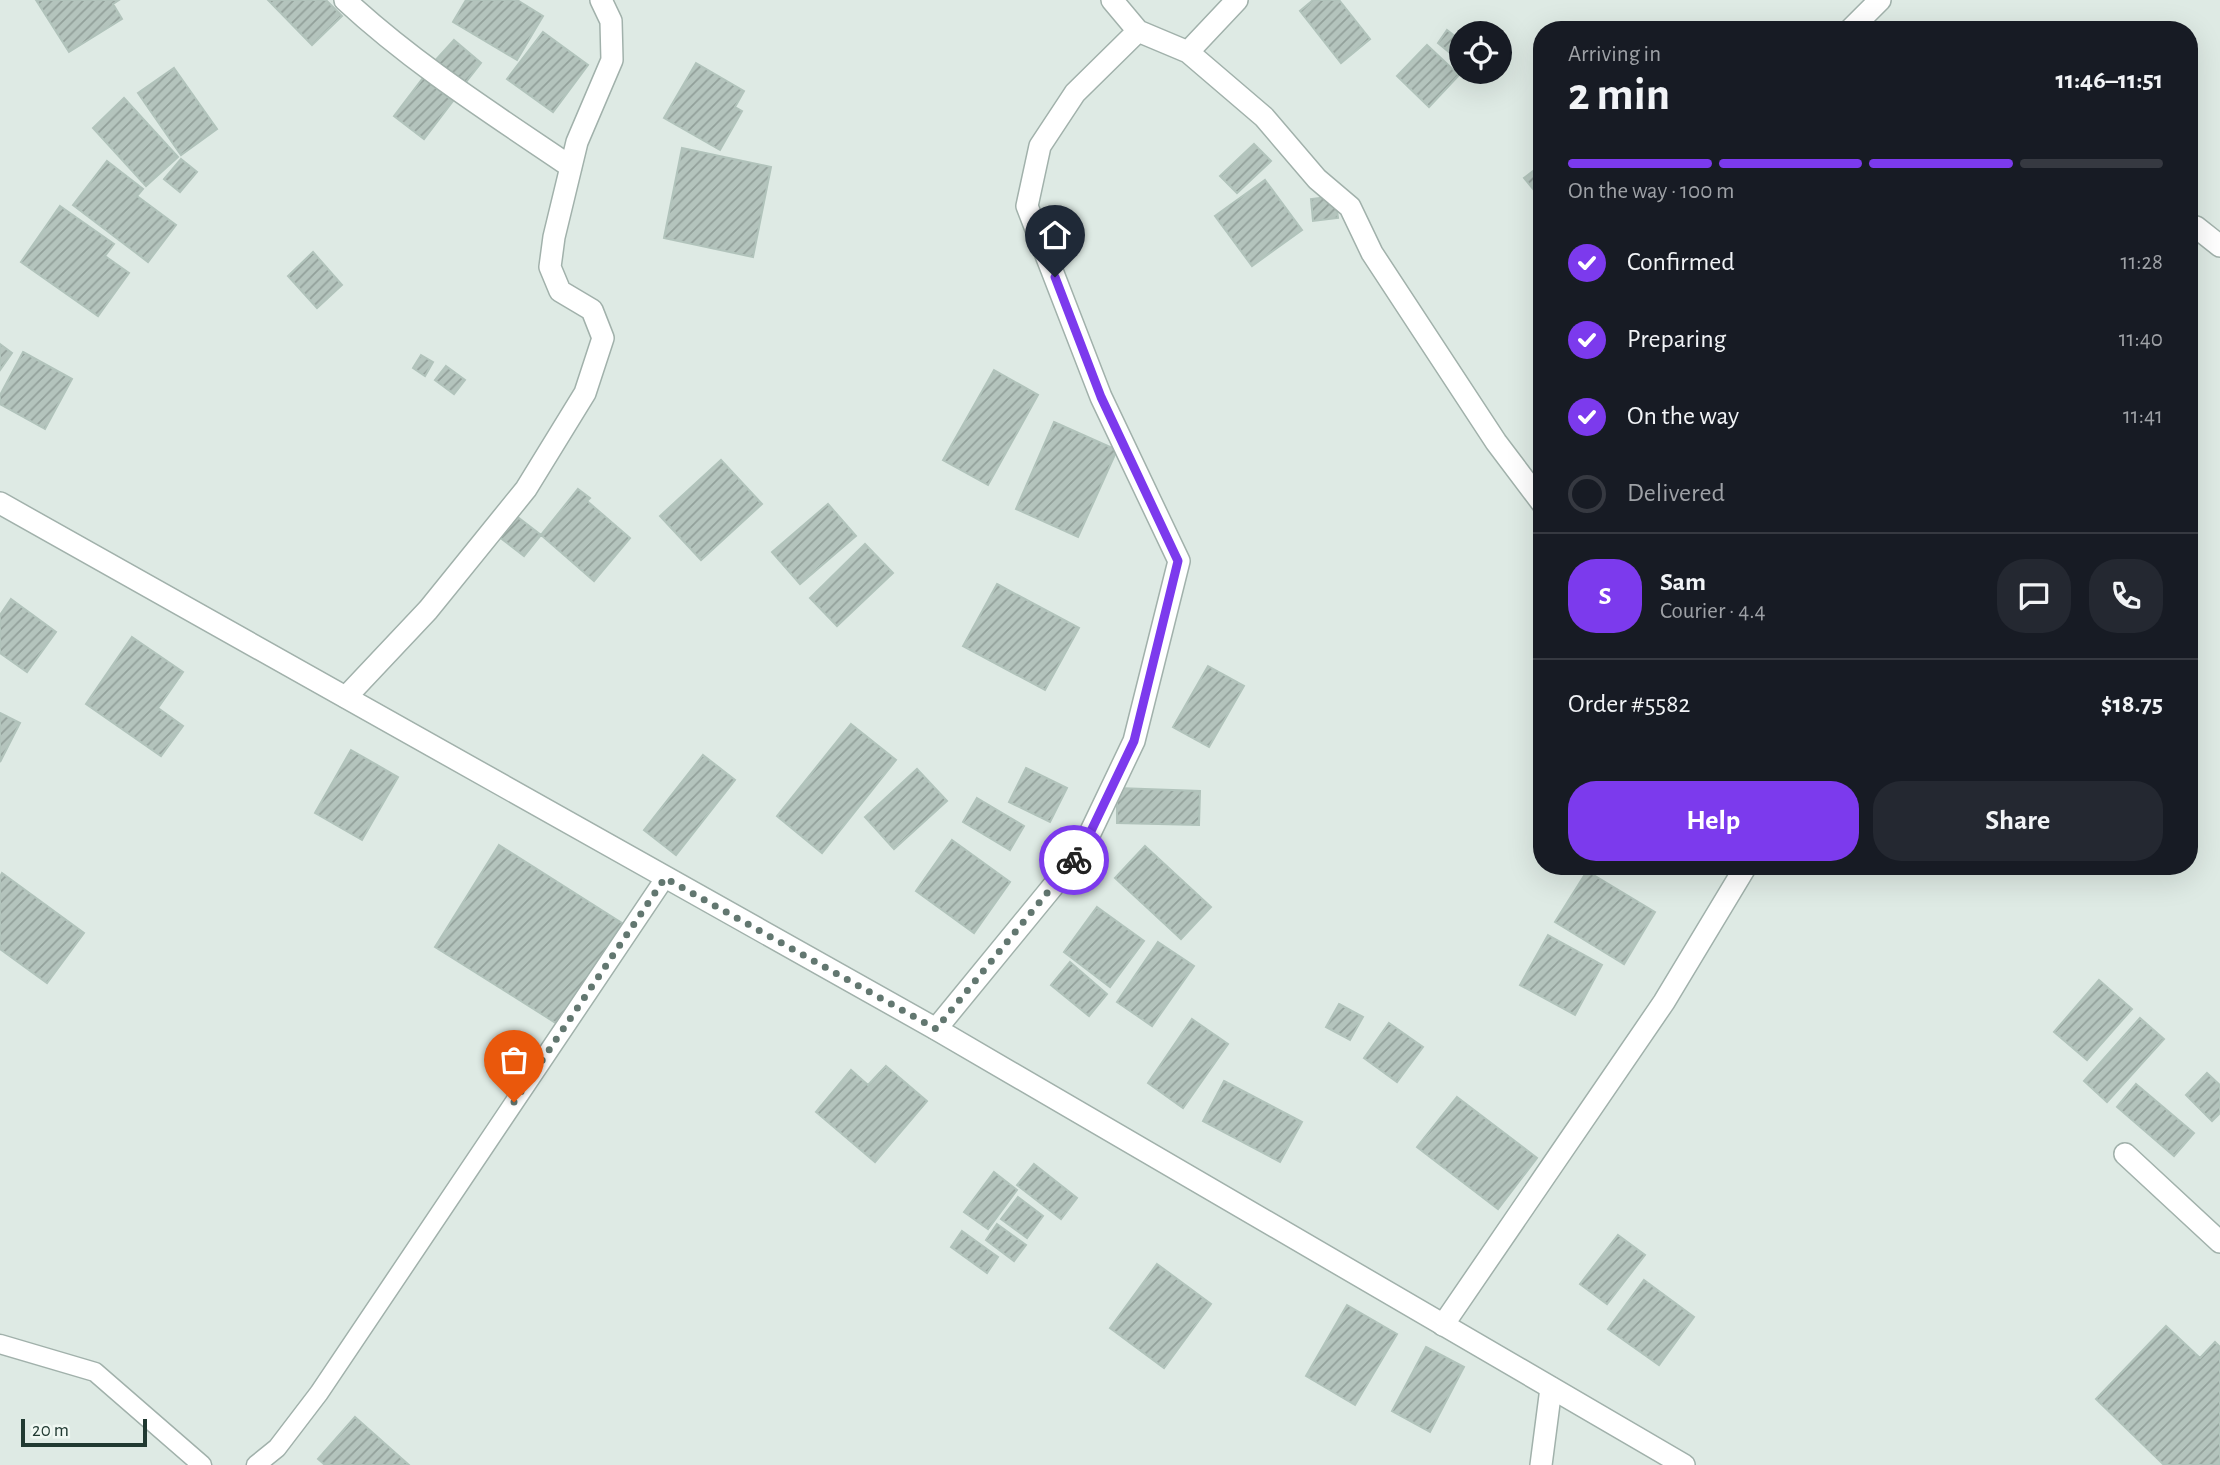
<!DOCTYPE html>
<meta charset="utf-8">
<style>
body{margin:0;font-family:"Alegreya Sans",sans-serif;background:#242831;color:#f1f3f6;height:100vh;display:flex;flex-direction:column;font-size:26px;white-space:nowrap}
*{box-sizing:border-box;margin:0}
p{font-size:23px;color:#9ea1a6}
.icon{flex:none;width:38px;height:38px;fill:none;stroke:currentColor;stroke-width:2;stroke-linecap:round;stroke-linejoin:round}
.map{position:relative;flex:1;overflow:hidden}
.side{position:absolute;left:1533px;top:21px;width:665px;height:854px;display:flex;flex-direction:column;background:#171b24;border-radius:28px;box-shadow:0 7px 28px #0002}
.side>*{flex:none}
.controls{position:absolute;left:1449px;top:21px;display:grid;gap:14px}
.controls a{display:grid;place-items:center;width:63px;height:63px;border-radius:50%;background:#171b24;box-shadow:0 7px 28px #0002;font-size:35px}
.scale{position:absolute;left:21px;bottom:18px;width:126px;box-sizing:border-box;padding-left:7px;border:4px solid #203931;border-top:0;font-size:19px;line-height:24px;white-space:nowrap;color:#203931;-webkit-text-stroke:5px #eff7f2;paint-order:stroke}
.pin{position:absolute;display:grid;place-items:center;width:60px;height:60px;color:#fff;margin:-72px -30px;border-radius:50% 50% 50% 0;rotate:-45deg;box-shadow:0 0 7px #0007}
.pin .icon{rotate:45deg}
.courier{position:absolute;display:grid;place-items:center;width:70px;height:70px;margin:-35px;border:5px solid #7c3aed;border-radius:50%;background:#fff;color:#222;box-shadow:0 2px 9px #0007}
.headline em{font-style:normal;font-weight:700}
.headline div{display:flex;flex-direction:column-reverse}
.headline{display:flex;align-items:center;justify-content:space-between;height:119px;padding:0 35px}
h1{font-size:46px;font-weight:700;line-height:52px}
.bar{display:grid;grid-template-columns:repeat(4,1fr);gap:10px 7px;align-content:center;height:84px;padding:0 35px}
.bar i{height:9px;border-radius:5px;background:#363941}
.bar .active{background:#7c3aed}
.bar p{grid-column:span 4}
.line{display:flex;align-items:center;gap:18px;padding:0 35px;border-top:2px solid #363941}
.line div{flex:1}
.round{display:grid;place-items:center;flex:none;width:74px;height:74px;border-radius:28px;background:#242831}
ol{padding:0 35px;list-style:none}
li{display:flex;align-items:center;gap:21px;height:77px}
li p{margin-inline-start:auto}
li .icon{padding:7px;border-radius:50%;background:#7c3aed;color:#fff;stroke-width:4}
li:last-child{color:#9ea1a6}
li i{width:38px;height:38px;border:4px solid #363941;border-radius:50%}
.primary-button{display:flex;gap:14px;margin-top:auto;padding:14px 35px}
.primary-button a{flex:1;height:80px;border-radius:28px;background:#7c3aed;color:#fff;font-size:28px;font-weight:700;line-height:80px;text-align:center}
.primary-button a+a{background:#242831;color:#f1f3f6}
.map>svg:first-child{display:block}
.building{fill:url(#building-hatch);stroke:#b1c3bb;stroke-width:2}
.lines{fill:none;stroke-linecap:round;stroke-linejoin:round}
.service-casing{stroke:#a1b1ab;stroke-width:21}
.minor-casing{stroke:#a1b1ab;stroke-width:24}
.tertiary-casing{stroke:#a1b1ab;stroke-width:24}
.service{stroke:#fff;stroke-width:18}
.minor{stroke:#fff;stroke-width:21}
.tertiary{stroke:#fff;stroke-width:21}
.done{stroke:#627770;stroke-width:7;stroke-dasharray:0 12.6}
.route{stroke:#7c3aed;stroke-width:9}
</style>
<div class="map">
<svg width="2220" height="1465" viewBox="0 0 2220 1465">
<defs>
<pattern id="building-hatch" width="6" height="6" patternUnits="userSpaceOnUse" patternTransform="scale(1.75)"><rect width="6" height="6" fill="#b4c4bd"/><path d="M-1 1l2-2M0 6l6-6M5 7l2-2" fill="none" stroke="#92a09a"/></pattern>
</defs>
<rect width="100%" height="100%" fill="#deeae4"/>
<!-- building -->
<path class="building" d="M36 0H119L113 4 122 19 69 52Z
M268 0H326L342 16 312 45Z
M466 0H517L543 16 517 60 453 22Z
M1313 0H1339L1370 39 1341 63 1300 11Z
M1447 30 1461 41V62L1438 43Z
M543 32 588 65 553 112 507 79Z
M454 40 481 63 462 87 433 63Z
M1427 45 1459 75 1429 107 1397 76Z
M696 63 744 91 735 107 742 111 720 150 664 118Z
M174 68 217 129 181 155 138 93Z
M423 78 453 101 424 139 394 116Z
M124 98 178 157 146 186 93 128Z
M1254 144 1271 161 1237 193 1220 176Z
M682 148 771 167 753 257 664 238Z
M181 159 197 172 180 192 164 179Z
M107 161 143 189 137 196 176 225 148 262 73 205Z
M1542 164V200L1524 178Z
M1265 180 1302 230 1252 266 1215 216Z
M1335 196 1338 218 1313 221 1311 199Z
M60 206 114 244 105 256 129 273 98 316 21 262Z
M313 252 342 285 317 308 288 276Z
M0 344 12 353 0 370Z
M23 352 72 379 45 429 0 404V395Z
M421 355 433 362 425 376 413 368Z
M446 366 465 380 454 394 435 380Z
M994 370 1038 395 988 485 943 460Z
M1054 422 1117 450 1078 537 1016 509Z
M721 460 762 504 701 560 660 516Z
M578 489 590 498 587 501 630 538 594 581 541 535Z
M828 504 856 536 800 584 772 552Z
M515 515 541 535 524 556 498 536Z
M865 544 893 573 837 626 810 598Z
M997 584 1079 628 1045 690 963 646Z
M11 599 56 632 27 672 0 653V615Z
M132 637 183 672 158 708 183 726 161 756 86 704Z
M1208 666 1244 686 1209 747 1173 727Z
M0 713 20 723 0 762Z
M851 724 896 760 822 853 777 816Z
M351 750 398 777 362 840 315 813Z
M703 755 735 780 676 855 644 830Z
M1026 768 1067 788 1050 822 1009 802Z
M917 769 947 801 894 849 865 817Z
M1117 788 1200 791 1199 825 1117 823Z
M977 798 1024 826 1010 850 963 822Z
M952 840 1010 882 974 933 916 891Z
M499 845 622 923 559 1025 435 947Z
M1145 846 1211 907 1181 939 1115 878Z
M1587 871 1655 912 1624 964 1555 922Z
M2 873 84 933 47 983 0 949V877Z
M1097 907 1144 941 1110 987 1064 952Z
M1548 935 1602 965 1575 1015 1520 985Z
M1158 942 1194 966 1152 1026 1117 1002Z
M1070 962 1107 994 1089 1016 1051 985Z
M2099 980 2132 1009 2087 1060 2054 1032Z
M1339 1004 1363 1017 1350 1040 1326 1027Z
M2140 1018 2164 1039 2107 1102 2084 1081Z
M1192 1019 1228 1044 1183 1108 1148 1083Z
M1389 1023 1423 1047 1397 1082 1364 1058Z
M886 1066 927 1101 875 1162 816 1112 851 1070 868 1085Z
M2207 1073 2220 1085V1113L2212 1121 2186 1095Z
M1224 1081 1302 1122 1280 1162 1203 1121Z
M2136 1084 2194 1133 2174 1156 2117 1107Z
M1457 1097 1537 1158 1498 1209 1417 1147Z
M1034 1164 1077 1198 1061 1219 1017 1185Z
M994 1172 1017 1190 988 1229 964 1212Z
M1018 1197 1043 1216 1027 1238 1001 1219Z
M997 1224 1026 1245 1014 1261 986 1240Z
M962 1231 998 1257 987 1273 951 1247Z
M1618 1235 1645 1255 1607 1304 1580 1284Z
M1157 1264 1211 1304 1164 1368 1110 1328Z
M1644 1280 1694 1317 1659 1365 1608 1329Z
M1347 1305 1397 1334 1355 1405 1306 1376Z
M2166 1326 2200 1358 2215 1342 2220 1347V1465H2164L2096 1399Z
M1426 1347 1464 1367 1430 1432 1392 1411Z
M355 1417 409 1465H325L318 1459Z"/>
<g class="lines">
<!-- service casing -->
<g class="service-casing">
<path id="service" d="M0 1344 95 1372 202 1465
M256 1465 277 1448 319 1393 665 878"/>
</g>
<!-- minor casing -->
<g class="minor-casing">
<path id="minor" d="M345 0C414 64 493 114 571 167
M1112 0 1138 31 1188 52 1264 117 1317 179 1350 207 1372 253 1496 442 1542 503
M1850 30 1880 0
M1188 52 1237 0
M2189 225 2196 227 2220 246
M346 697 428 610 526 489 585 393 603 338 592 310 560 291 550 267 554 237 577 142 612 60 611 21 601 0
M936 1029 1081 852 1134 741 1179 561 1101 397 1027 206 1040 146 1075 93 1138 31
M2125 1154 2220 1242
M1443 1325 1664 1002 1746 866
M1541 1465 1551 1388"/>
</g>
<!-- tertiary casing -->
<g class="tertiary-casing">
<path id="tertiary" d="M0 503 936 1029 1684 1465"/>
</g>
<!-- service -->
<use href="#service" class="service"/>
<!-- minor -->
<use href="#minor" class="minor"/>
<!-- tertiary -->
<use href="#tertiary" class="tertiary"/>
</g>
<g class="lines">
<!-- done -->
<path class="done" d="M514 1102 665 878 936 1029 1074 860"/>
<!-- route -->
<path class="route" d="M1055 277 1101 397 1178 561 1134 741 1081 852 1074 860"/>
</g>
</svg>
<div class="controls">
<a><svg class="icon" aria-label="locate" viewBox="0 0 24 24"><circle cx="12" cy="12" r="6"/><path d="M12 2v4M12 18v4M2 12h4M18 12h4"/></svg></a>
</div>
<div class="scale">20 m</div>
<div class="pin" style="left:514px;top:1102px;background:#ea580c"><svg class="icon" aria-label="bag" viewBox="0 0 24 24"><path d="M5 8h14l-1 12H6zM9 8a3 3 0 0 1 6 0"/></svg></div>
<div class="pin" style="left:1055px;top:277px;background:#1f2937"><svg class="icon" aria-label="home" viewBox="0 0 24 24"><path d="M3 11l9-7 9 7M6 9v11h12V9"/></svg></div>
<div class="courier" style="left:1074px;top:860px"><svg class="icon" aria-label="bike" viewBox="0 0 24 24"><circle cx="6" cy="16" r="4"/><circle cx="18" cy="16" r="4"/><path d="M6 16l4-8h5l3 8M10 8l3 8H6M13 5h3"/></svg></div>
<section class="side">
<div class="headline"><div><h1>2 min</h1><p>Arriving in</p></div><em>11:46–11:51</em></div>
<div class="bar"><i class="active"></i><i class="active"></i><i class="active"></i><i></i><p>On the way · 100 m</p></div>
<ol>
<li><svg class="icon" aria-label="check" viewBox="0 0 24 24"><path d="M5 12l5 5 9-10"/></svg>Confirmed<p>11:28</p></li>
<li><svg class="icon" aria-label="check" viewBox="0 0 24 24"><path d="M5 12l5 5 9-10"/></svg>Preparing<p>11:40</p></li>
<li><svg class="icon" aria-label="check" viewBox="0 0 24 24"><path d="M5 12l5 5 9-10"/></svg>On the way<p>11:41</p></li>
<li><i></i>Delivered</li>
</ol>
<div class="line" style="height:126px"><b class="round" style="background:#7c3aed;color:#fff">S</b><div><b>Sam</b><p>Courier · 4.4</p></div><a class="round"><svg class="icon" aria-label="chat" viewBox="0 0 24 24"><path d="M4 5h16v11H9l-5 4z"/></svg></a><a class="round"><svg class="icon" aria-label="phone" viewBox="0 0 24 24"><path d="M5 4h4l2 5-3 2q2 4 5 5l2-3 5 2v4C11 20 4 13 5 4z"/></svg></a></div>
<div class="line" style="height:91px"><div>Order #5582</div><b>$18.75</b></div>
<div class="primary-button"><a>Help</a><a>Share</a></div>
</section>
</div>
